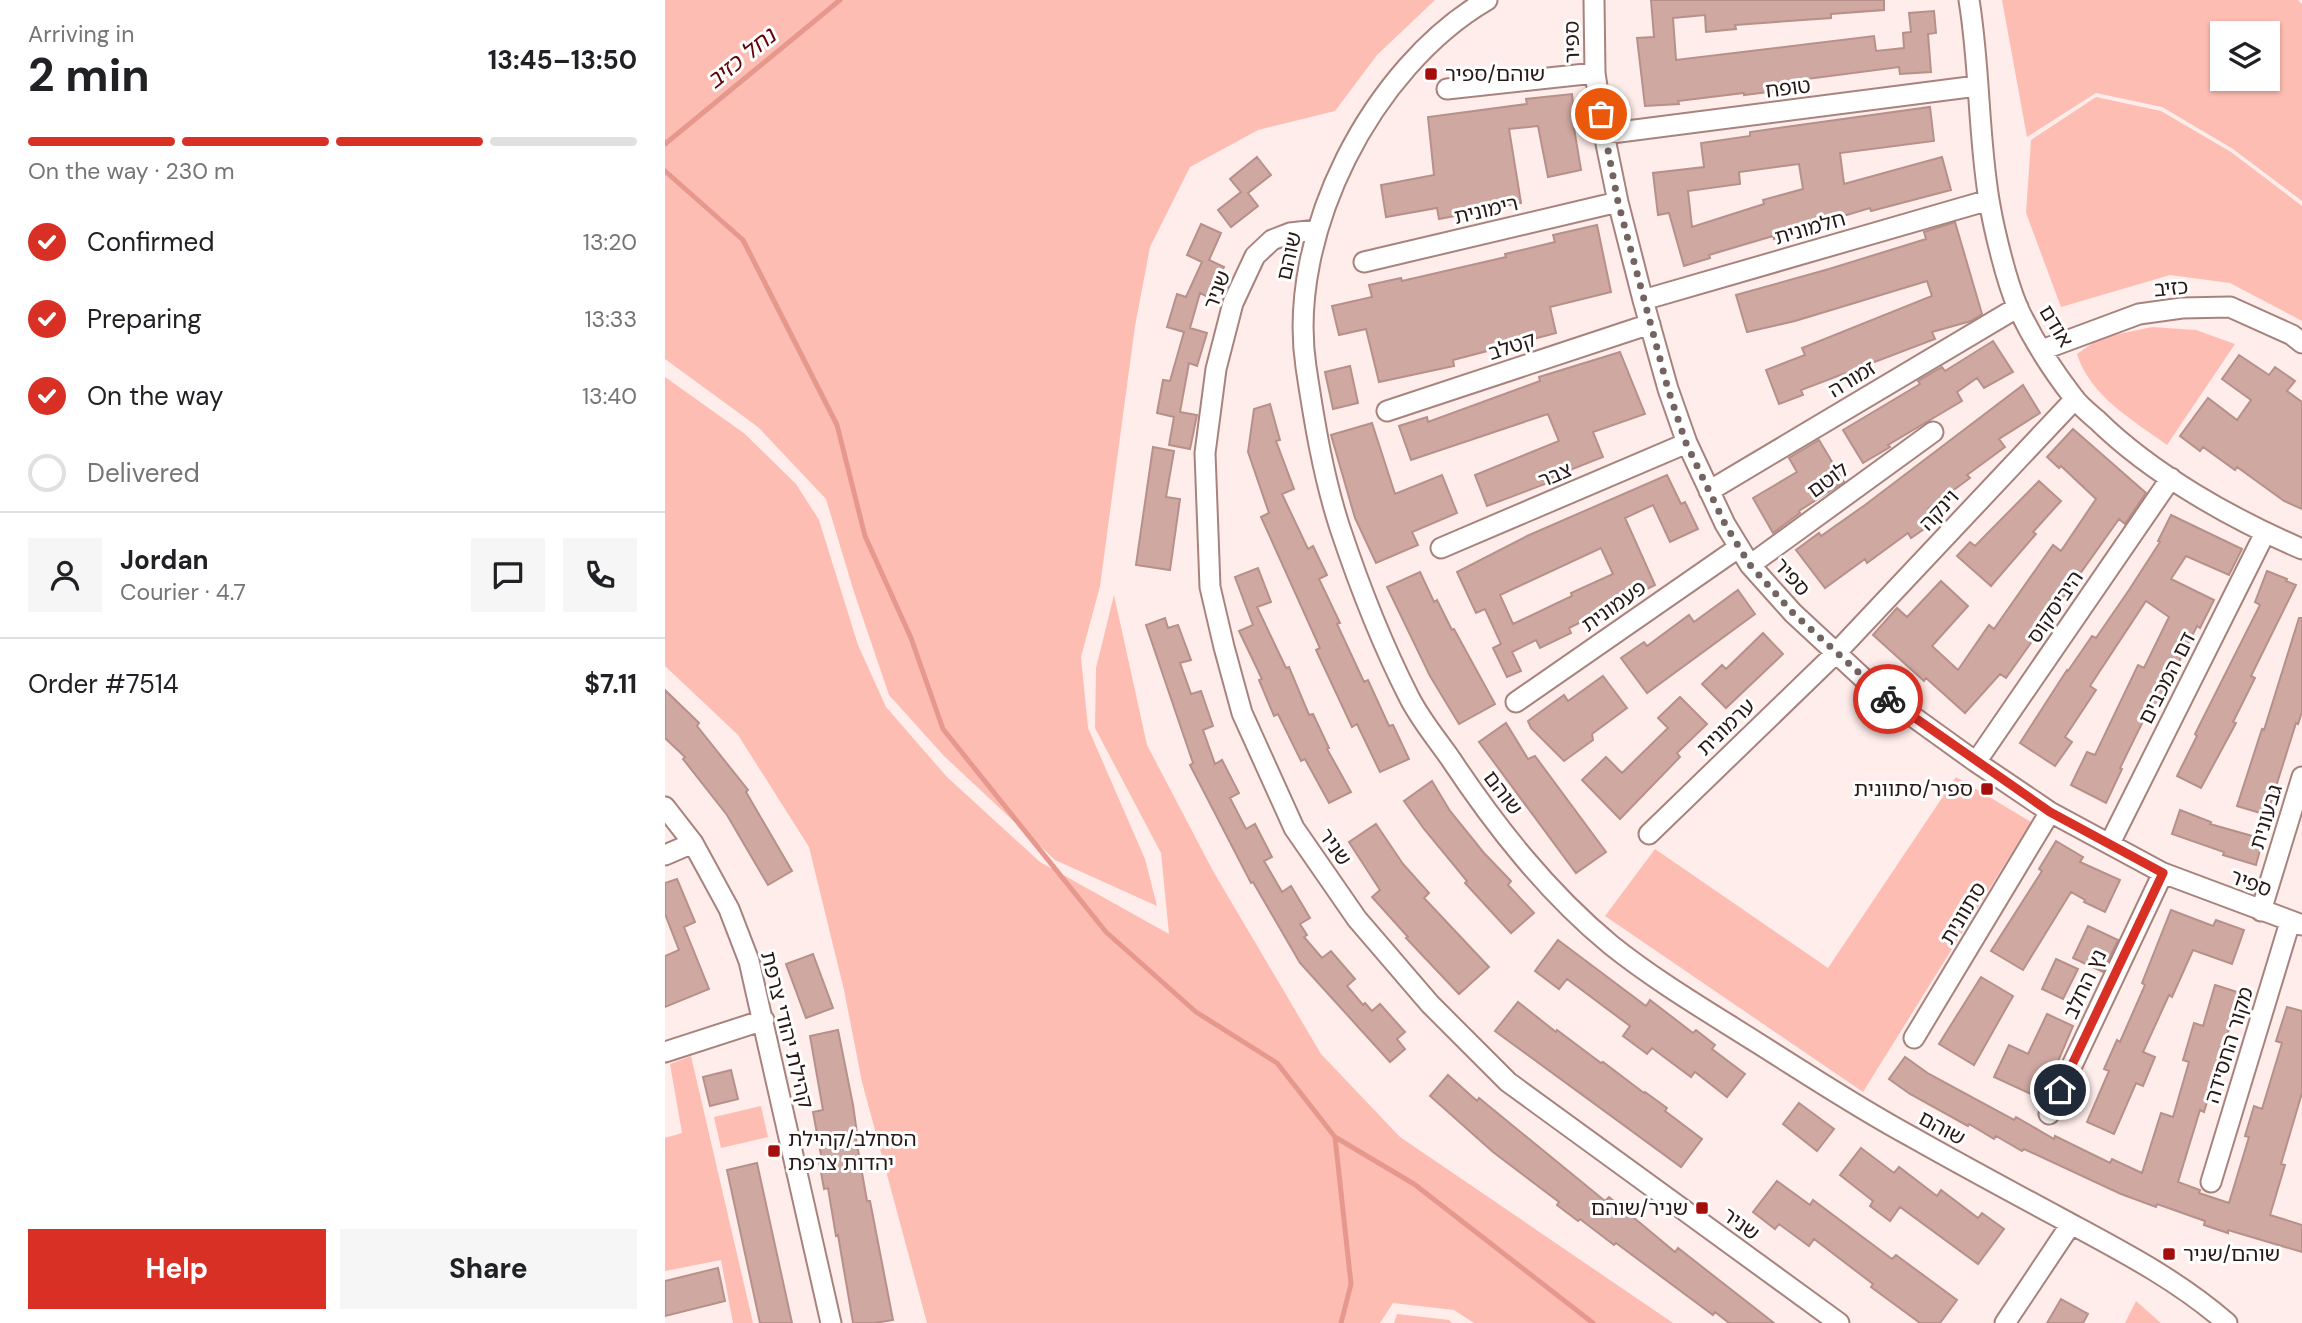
<!DOCTYPE html>
<meta charset="utf-8">
<style>
body{margin:0;font-family:"DM Sans","Noto Sans Hebrew",sans-serif;background:#f6f6f6;color:#202124;height:100vh;display:flex;flex-direction:column;font-size:26px;white-space:nowrap}
*{box-sizing:border-box;margin:0}
p{font-size:23px;color:#757577}
.icon{flex:none;width:38px;height:38px;fill:none;stroke:currentColor;stroke-width:2;stroke-linecap:round;stroke-linejoin:round}
.map{position:relative;flex:1;overflow:hidden}
.panel{display:flex;flex-direction:column;background:#fff;width:665px}
.panel>*{flex:none}
.tools{position:absolute;left:1545px;top:21px;display:grid;gap:14px}
.tools a{display:grid;place-items:center;width:70px;height:70px;border-radius:0px;background:#fff;box-shadow:0 2px 5px #0004;font-size:35px}
.pin{position:absolute;display:grid;place-items:center;width:60px;height:60px;color:#fff;margin:-30px;border:4px solid #fff;border-radius:50%;box-shadow:0 2px 7px #0007}
.courier{position:absolute;display:grid;place-items:center;width:70px;height:70px;margin:-35px;border:5px solid #d93025;border-radius:50%;background:#fff;color:#222;box-shadow:0 2px 9px #0007}
.headline em{font-style:normal;font-weight:700}
.headline div{display:flex;flex-direction:column-reverse}
.headline{display:flex;align-items:center;justify-content:space-between;height:119px;padding:0 28px}
h1{font-size:46px;font-weight:700;line-height:52px}
.bar{display:grid;grid-template-columns:repeat(4,1fr);gap:10px 7px;align-content:center;height:84px;padding:0 28px}
.bar i{height:9px;border-radius:5px;background:#e0e0e0}
.bar .selected{background:#d93025}
.bar p{grid-column:span 4}
.line{display:flex;align-items:center;gap:18px;padding:0 28px;border-top:2px solid #e0e0e0}
.line div{flex:1}
.round{display:grid;place-items:center;flex:none;width:74px;height:74px;border-radius:0px;background:#f6f6f6}
ol{padding:0 28px;list-style:none}
li{display:flex;align-items:center;gap:21px;height:77px}
li p{margin-inline-start:auto}
li .icon{padding:7px;border-radius:50%;background:#d93025;color:#fff;stroke-width:4}
li:last-child{color:#757577}
li i{width:38px;height:38px;border:4px solid #e0e0e0;border-radius:50%}
.primary-button{display:flex;gap:14px;margin-top:auto;padding:14px 28px}
.primary-button a{flex:1;height:80px;border-radius:0px;background:#d93025;color:#fff;font-size:28px;font-weight:700;line-height:80px;text-align:center}
.primary-button a+a{background:#f6f6f6;color:#202124}
main{display:flex;flex:1;min-height:0}
.map>svg:first-child{display:block}
.green{fill:#febdb3;fill-rule:evenodd}
.lines{fill:none;stroke-linecap:round;stroke-linejoin:round}
.stream{stroke:#e7988c;stroke-width:5}
.building{fill:#cfa8a1;stroke:#b7908a;stroke-width:2;fill-rule:evenodd}
.minor-casing{stroke:#a8837d;stroke-width:23}
.minor{stroke:#fff;stroke-width:19}
.done{stroke:#736361;stroke-width:7;stroke-dasharray:0 12.6}
.route{stroke:#d93025;stroke-width:9}
.poi-dot{fill:#a40e0d;stroke:#fff;stroke-width:2.5}
.labels{text-anchor:middle;stroke-width:6;stroke-linejoin:round;paint-order:stroke}
.street-label{font-size:21px;fill:#281917;stroke:#fff}
.poi-label{font-size:21px;fill:#281917;stroke:#fff;text-anchor:start}
.water-label{font-size:23px;font-style:italic;fill:#640404;stroke:#fff}
</style>
<main>
<section class="panel">
<div class="headline"><div><h1>2 min</h1><p>Arriving in</p></div><em>13:45–13:50</em></div>
<div class="bar"><i class="selected"></i><i class="selected"></i><i class="selected"></i><i></i><p>On the way · 230 m</p></div>
<ol>
<li><svg class="icon" aria-label="check" viewBox="0 0 24 24"><path d="M5 12l5 5 9-10"/></svg>Confirmed<p>13:20</p></li>
<li><svg class="icon" aria-label="check" viewBox="0 0 24 24"><path d="M5 12l5 5 9-10"/></svg>Preparing<p>13:33</p></li>
<li><svg class="icon" aria-label="check" viewBox="0 0 24 24"><path d="M5 12l5 5 9-10"/></svg>On the way<p>13:40</p></li>
<li><i></i>Delivered</li>
</ol>
<div class="line" style="height:126px"><a class="round"><svg class="icon" aria-label="person" viewBox="0 0 24 24"><circle cx="12" cy="8" r="4"/><path d="M4 21q1-7 8-7t8 7"/></svg></a><div><b>Jordan</b><p>Courier · 4.7</p></div><a class="round"><svg class="icon" aria-label="chat" viewBox="0 0 24 24"><path d="M4 5h16v11H9l-5 4z"/></svg></a><a class="round"><svg class="icon" aria-label="phone" viewBox="0 0 24 24"><path d="M5 4h4l2 5-3 2q2 4 5 5l2-3 5 2v4C11 20 4 13 5 4z"/></svg></a></div>
<div class="line" style="height:91px"><div>Order #7514</div><b>$7.11</b></div>
<div class="primary-button"><a>Help</a><a>Share</a></div>
</section>
<div class="map">
<svg width="1637" height="1323" viewBox="0 0 1637 1323">
<rect width="100%" height="100%" fill="#feedea"/>
<!-- green -->
<path class="green" d="M0 0H770L712 55 670 111 593 130 525 167 485 247 470 326 435 586 416 657 423 728 480 859 492 906 390 860 279 756 224 695 189 592 161 499 93 427 0 359Z
M1337 0H1633L1637 4V201L1568 149 1497 107 1431 93 1362 137ZM1558 33H1603V79H1558Z
M1431 97 1496 111 1566 152 1637 206V321L1565 283 1505 275 1396 307 1361 213 1366 140Z
M1487 327 1531 330 1570 344 1502 445C1468 420 1425 396 1412 354L1435 338Z
M0 377 80 434 131 484 154 520 193 645 221 707 282 777 375 862 504 934 496 853 430 728 431 668 449 595 482 745 548 871 656 1054 735 1137 1008 1323H809L789 1310 728 1303 715 1323H262L197 1082 179 990 144 847 73 735 0 666Z
M1291 777 1366 822 1198 1092 940 916 990 849 1163 968Z
M26 1056 88 1323H68L56 1260 0 1271V1138L17 1133 5 1064Z
M96 1106 103 1137 56 1148 49 1117Z
M1471 1301 1496 1323H1460Z
M732 1314 784 1320 787 1323H729Z"/>
<g class="lines">
<!-- stream -->
<path class="stream" d="M0 144 175 0
M0 171 78 240 172 425 200 536 246 638 278 729 441 932 531 1012 612 1063 670 1137 749 1184 928 1323
M670 1137 686 1284 676 1323"/>
</g>
<!-- building -->
<path class="building" d="M986 0H1219V10L1166 14V18L1070 25 1071 29 1041 32 1040 15 1008 18 1011 60 1209 36 1211 51 1239 48 1238 33 1246 32 1244 13 1269 11 1271 33 1263 34 1266 72 1235 74 1234 67 1111 83 1112 91 1079 95V93L1013 101 1014 104 980 106 972 38 989 37Z
M907 94 910 122H908L916 170 883 177 873 126 844 129 856 203 774 219 772 208 721 217 716 185 769 175 763 117 862 104 861 99Z
M1265 107 1269 141 1175 153 1179 184 1277 157 1286 190 1206 211 1205 208 1138 228 1139 230 1109 239 1108 236 1044 255 1045 258 1019 266 1004 213 993 215 988 173 1039 167 1036 143 1085 136V132ZM1134 164 1138 189 1098 200 1099 204 1027 227 1023 191 1075 184 1074 172Z
M592 157 606 175 583 193 593 206 566 227 553 210 576 192 565 179Z
M1290 222 1317 314 1306 321 1267 332 1270 339 1136 390 1138 395 1114 404 1101 370 1140 355 1137 348 1267 296 1262 281 1130 321 1082 332 1071 295 1164 269 1261 239 1259 232Z
M536 224 556 233 544 260 559 267 545 298 535 293 525 328 542 333 532 366 524 363 515 412 532 415 525 449 504 445 509 417 492 413 498 380 505 381 519 332 502 327 512 294 521 297 537 262 522 255Z
M932 225 946 292 885 307 891 333 788 360 789 366 714 382 701 329 674 335 667 306 707 297 704 285 736 278 737 281 841 257 840 254 890 242 888 235Z
M1328 341 1348 372 1319 388 1312 378 1292 392 1297 401 1223 445 1225 447 1198 463 1178 430 1255 384 1253 381 1277 367 1280 371Z
M955 352 980 414 928 432 938 457 887 477 888 481 822 506 810 475 894 441 883 414 746 460 734 426 762 417 763 422 875 381 874 377Z
M1574 355 1604 375 1610 367 1630 381 1622 391 1637 402V509L1619 501 1572 467 1570 470 1538 447 1535 451 1515 436 1543 398 1572 420 1586 400 1557 379Z
M685 366 693 403 668 409 660 372Z
M1358 385 1375 413 1334 439 1340 447 1302 475 1305 478 1263 509 1272 520 1246 538 1243 533 1202 563 1200 559 1160 588 1131 550 1154 533 1156 536 1200 505Z
M605 404 615 440 611 441 629 489 617 494 643 549 648 546 662 575 654 579 675 623 672 624 699 682 703 680 724 726 728 725 744 759 715 772 692 724 687 727 651 650 655 648 596 517 604 513 583 452 589 409Z
M707 423 730 494 777 475 792 513 747 532 753 545 711 563 690 518 666 435Z
M1408 429 1481 493 1460 524 1454 519 1341 678 1335 674 1300 713 1261 678 1259 681 1208 635 1232 608 1242 617 1276 581 1303 606 1267 646 1293 670 1324 625 1329 629 1388 545 1396 551 1431 499 1396 466 1394 468 1382 457Z
M1154 440 1179 482 1134 511 1135 513 1108 533 1088 498 1132 472 1124 458Z
M488 447 509 451 501 497 515 499 505 570 471 565Z
M1002 475 1016 504 1020 502 1033 529 1005 542 988 505 960 518 990 585 904 628 906 633 875 648 871 640 847 652 856 671 842 677 828 648 836 644 820 609 811 613 792 572 862 536ZM936 548 948 574 906 593 907 596 848 624 835 595Z
M1374 481 1396 501 1368 532 1371 534 1326 586 1292 556 1305 542 1310 546Z
M1506 515 1577 549 1564 575 1521 556 1506 579 1549 600 1535 628 1532 626 1488 713 1483 711 1455 768 1457 769 1441 803 1406 785 1422 752 1430 755 1473 665 1479 668 1504 617 1481 601 1425 686 1431 690 1400 737 1407 742 1390 766 1355 743 1402 670 1403 671 1427 636 1431 638 1464 590 1495 542 1493 541Z
M593 568 606 602 592 607 621 668 624 667 644 715 648 714 664 748 662 749 686 792 664 803 640 759 636 761 613 714 609 716 594 680 597 679 574 631 588 625 570 577Z
M1602 571 1622 579 1621 581 1631 585 1586 676 1590 678 1568 722 1571 723 1536 788 1512 776 1532 736 1530 734 1595 605 1590 602Z
M755 572 769 602 772 600 787 630 789 629 830 704 794 724 765 676 722 587Z
M1073 590 1090 614 982 693 956 658 979 642 982 646 1024 615 1029 622Z
M500 618 503 628 513 625 526 660 515 663 526 694 536 691 548 726 538 730 550 764 557 760 574 793 565 798 581 829 590 824 607 857 599 861 617 892 626 886 645 918 635 924 642 935 639 937 657 958 666 951 690 979 682 986 698 1005 700 1003 707 1011 715 1004 740 1032 732 1039 740 1049 725 1062 635 963 588 882 586 883 525 765 528 763 481 625Z
M1634 618H1637V712L1633 724 1631 723 1602 815 1572 806 1597 729 1599 730Z
M1098 633 1118 654 1061 708 1037 684 1057 665 1061 669Z
M938 676 962 708 927 734 928 740 899 761 866 728 863 721 899 695 903 701Z
M0 690 34 723 32 726 83 790 81 792 127 871 103 885 62 815 18 759 20 757 0 738Z
M1015 697 1042 724 1012 753 1015 757 955 819 917 780 941 757 957 773 1003 728 993 718Z
M841 723 863 759 870 756 941 852 911 873 814 742Z
M767 781 785 811 819 853 846 881 843 885 869 913 846 933 800 883 802 881 759 829 739 801Z
M1515 810 1546 822 1545 824 1598 839 1591 865 1558 855 1559 852 1507 834Z
M711 824 738 864 764 893 759 898 824 967 794 994 741 938 743 937 707 897 715 890 684 842Z
M1391 841 1418 857 1415 862 1455 880 1440 912 1419 902 1420 900 1406 892 1358 970 1326 951 1377 871 1374 869Z
M12 879 30 922 19 927 44 989 0 1007V956L14 950 0 914V883Z
M1506 910 1548 926 1551 920 1579 930 1567 964 1528 950 1507 997 1504 995 1478 1052 1490 1057 1478 1086 1471 1083 1449 1134 1422 1122 1444 1071 1439 1069 1452 1040 1455 1042 1480 985 1477 983Z
M1423 926 1453 940 1438 972 1408 958Z
M893 940 981 1006 985 1000 1028 1033 1031 1030 1050 1045 1047 1049 1080 1074 1062 1097 1030 1072 1026 1077 987 1048 982 1054 958 1036 965 1026 902 979 894 989 870 971Z
M148 954 168 1008 141 1018 121 964Z
M1391 959 1413 969 1398 999 1377 989Z
M1316 977 1348 996 1309 1065 1274 1044Z
M1550 985 1575 993 1539 1112 1535 1110 1513 1182 1535 1190 1534 1193 1564 1203 1584 1137 1580 1136 1589 1106 1597 1109 1617 1043 1611 1041 1622 1007 1637 1011V1093L1616 1164 1620 1165 1605 1215 1637 1225V1252L1563 1230V1233L1539 1225 1540 1221 1492 1204 1491 1207 1456 1194 1359 1149 1357 1151 1331 1136 1329 1139 1304 1124 1303 1126 1245 1094 1224 1079 1240 1057 1264 1074 1349 1120 1351 1117 1389 1139 1390 1136 1445 1163 1447 1159 1477 1173 1496 1113 1508 1117 1524 1062 1518 1060 1529 1023 1538 1026Z
M853 1002 891 1032 892 1030 936 1063 938 1062 979 1093 980 1092 1002 1108 1000 1111 1037 1139 1016 1167 830 1031Z
M1382 1014 1408 1026 1377 1099 1329 1077 1344 1045 1363 1054Z
M173 1030 188 1105 192 1133H190L202 1201H205L228 1320 210 1323H188L173 1235 171 1236 163 1188 159 1189 154 1161 157 1160 148 1112 158 1110 145 1036Z
M66 1070 73 1099 45 1106 38 1077Z
M783 1075 812 1101 814 1098 940 1201 944 1197 1010 1252 1013 1248 1109 1323H1064L1050 1312 1048 1315 951 1243 949 1245 915 1219 913 1221 892 1205 894 1202 828 1152 765 1096Z
M1134 1103 1169 1129 1152 1151 1118 1124Z
M1196 1148 1229 1173 1234 1167 1272 1196 1276 1190 1313 1218 1317 1213 1339 1229 1313 1264 1235 1207 1225 1221 1205 1206 1208 1201 1175 1175Z
M92 1163 127 1323H95L62 1170Z
M1112 1181 1145 1205 1148 1200 1227 1259 1231 1255 1292 1300 1275 1323H1255L1206 1287 1208 1284 1149 1239 1144 1246 1114 1224 1110 1229 1088 1212Z
M53 1268 60 1301 0 1316V1281Z
M1396 1299 1423 1314 1418 1323H1382Z"/>
<g class="lines">
<!-- minor casing -->
<g class="minor-casing">
<path id="minor" d="M822 0C707 67 621 234 641 367 649 420 658 476 675 528 694 585 717 644 744 697 755 719 771 738 785 758 831 827 882 892 946 945 991 981 1042 1011 1091 1042 1142 1074 1193 1108 1247 1137 1300 1167 1354 1196 1408 1225 1462 1254 1515 1282 1562 1323
M929 0 930 73 939 134 953 202 978 300 1003 389 1022 443 1060 524 1085 565 1128 613 1211 690 1311 762 1385 812 1498 873 1637 925
M1304 0C1315 66 1313 134 1324 200 1329 230 1341 280 1353 308 1367 338 1388 371 1409 398 1415 406 1424 413 1432 420 1487 474 1567 519 1637 549
M782 89 930 73
M939 134 1312 86
M652 230 625 233 607 240 590 256 568 303 551 369 540 453 545 587 559 647 577 713 629 828 692 919 765 1004 843 1082 1174 1323
M699 262 953 202
M978 300 1324 200
M1377 350 1474 314 1517 308 1565 307 1627 335 1637 343
M722 411 985 324
M1044 491 1353 307
M776 548 1022 443
M1085 565 1268 432
M851 702 1073 548
M1311 762 1506 478
M0 807 28 843 64 909 84 961 166 1323
M984 834 1171 653 1410 399
M1445 843 1600 533
M0 855 28 843
M1596 911 1637 777
M1249 1038 1385 812
M0 1052 99 1020
M1384 1114 1498 873
M1546 1182 1625 922
M1340 1323 1406 1224"/>
</g>
<!-- minor -->
<use href="#minor" class="minor"/>
</g>
<g class="lines">
<!-- done -->
<path class="done" d="M936 114 953 202 1003 389 1021 443 1060 524 1085 565 1128 613 1223 699"/>
<!-- route -->
<path class="route" d="M1223 699 1385 812 1498 873 1395 1090"/>
</g>
<!-- markers -->
<g class="poi-dot">
<rect x="759" y="67" width="14" height="14" rx="3.5"/>
<rect x="1315" y="782" width="14" height="14" rx="3.5"/>
<rect x="102" y="1144" width="14" height="14" rx="3.5"/>
<rect x="1030" y="1201" width="14" height="14" rx="3.5"/>
<rect x="1497" y="1247" width="14" height="14" rx="3.5"/>
</g>
<g class="labels">
<!-- street labels -->
<g class="street-label">
<text transform="translate(907 42) rotate(-91)" y="7">ספיר</text>
<text transform="translate(1123 88) rotate(-7)" y="7">טופח</text>
<text transform="translate(821 210) rotate(-13)" y="7">רימונית</text>
<text transform="translate(1145 228) rotate(-16)" y="7">חלמונית</text>
<text transform="translate(624 256) rotate(-77)" y="7">שוהם</text>
<text transform="translate(1506 288) rotate(-5)" y="7">כזיב</text>
<text transform="translate(552 290) rotate(-69)" y="7">שניר</text>
<text transform="translate(1391 326) rotate(59)" y="7">אודם</text>
<text transform="translate(847 346) rotate(-18)" y="7">קטלב</text>
<text transform="translate(1187 379) rotate(-31)" y="7">זמורה</text>
<text transform="translate(890 475) rotate(-23)" y="7">צבר</text>
<text transform="translate(1163 480) rotate(-36)" y="7">לוטם</text>
<text transform="translate(1274 510) rotate(-47)" y="7">וינקה</text>
<text transform="translate(1127 577) rotate(48)" y="7">ספיר</text>
<text transform="translate(949 606) rotate(-35)" y="7">פעמונית</text>
<text transform="translate(1390 607) rotate(-56)" y="7">היביסקוס</text>
<text transform="translate(1502 678) rotate(-63)" y="7">דם המכבים</text>
<text transform="translate(1061 727) rotate(-44)" y="7">ערמונית</text>
<text transform="translate(838 793) rotate(53)" y="7">שוהם</text>
<text transform="translate(1601 817) rotate(-73)" y="7">גבעונית</text>
<text transform="translate(670 847) rotate(55)" y="7">שניר</text>
<text transform="translate(1586 883) rotate(21)" y="7">ספיר</text>
<text transform="translate(1298 913) rotate(-59)" y="7">סתוונית</text>
<text transform="translate(1420 984) rotate(-65)" y="7">נץ החלב</text>
<text transform="translate(122 1030) rotate(76)" y="7">קהילת יהודי צרפת</text>
<text transform="translate(1564 1045) rotate(-73)" y="7">מקור החסידה</text>
<text transform="translate(1277 1128) rotate(29)" y="7">שוהם</text>
<text transform="translate(1076 1224) rotate(36)" y="7">שניר</text>
</g>
<!-- poi labels -->
<g class="poi-label">
<text x="780" y="81">שוהם/ספיר</text>
<text x="1308" y="796" text-anchor="end">ספיר/סתוונית</text>
<text x="123" y="1146">הסחלב/קהילת<tspan x="123" dy="24">יהדות צרפת</tspan></text>
<text x="1023" y="1215" text-anchor="end">שניר/שוהם</text>
<text x="1518" y="1261">שוהם/שניר</text>
</g>
<!-- water labels -->
<g class="water-label">
<text transform="translate(76 58) rotate(-39)" y="8">נחל כזיב</text>
</g>
</g>
</svg>
<div class="tools">
<a><svg class="icon" aria-label="layers" viewBox="0 0 24 24"><path d="M12 4l9 5-9 5-9-5zM3 14l9 5 9-5"/></svg></a>
</div>
<div class="pin" style="left:936px;top:114px;background:#ea580c"><svg class="icon" aria-label="bag" viewBox="0 0 24 24"><path d="M5 8h14l-1 12H6zM9 8a3 3 0 0 1 6 0"/></svg></div>
<div class="pin" style="left:1395px;top:1090px;background:#1f2937"><svg class="icon" aria-label="home" viewBox="0 0 24 24"><path d="M3 11l9-7 9 7M6 9v11h12V9"/></svg></div>
<div class="courier" style="left:1223px;top:699px"><svg class="icon" aria-label="bike" viewBox="0 0 24 24"><circle cx="6" cy="16" r="4"/><circle cx="18" cy="16" r="4"/><path d="M6 16l4-8h5l3 8M10 8l3 8H6M13 5h3"/></svg></div>
</div>
</main>
